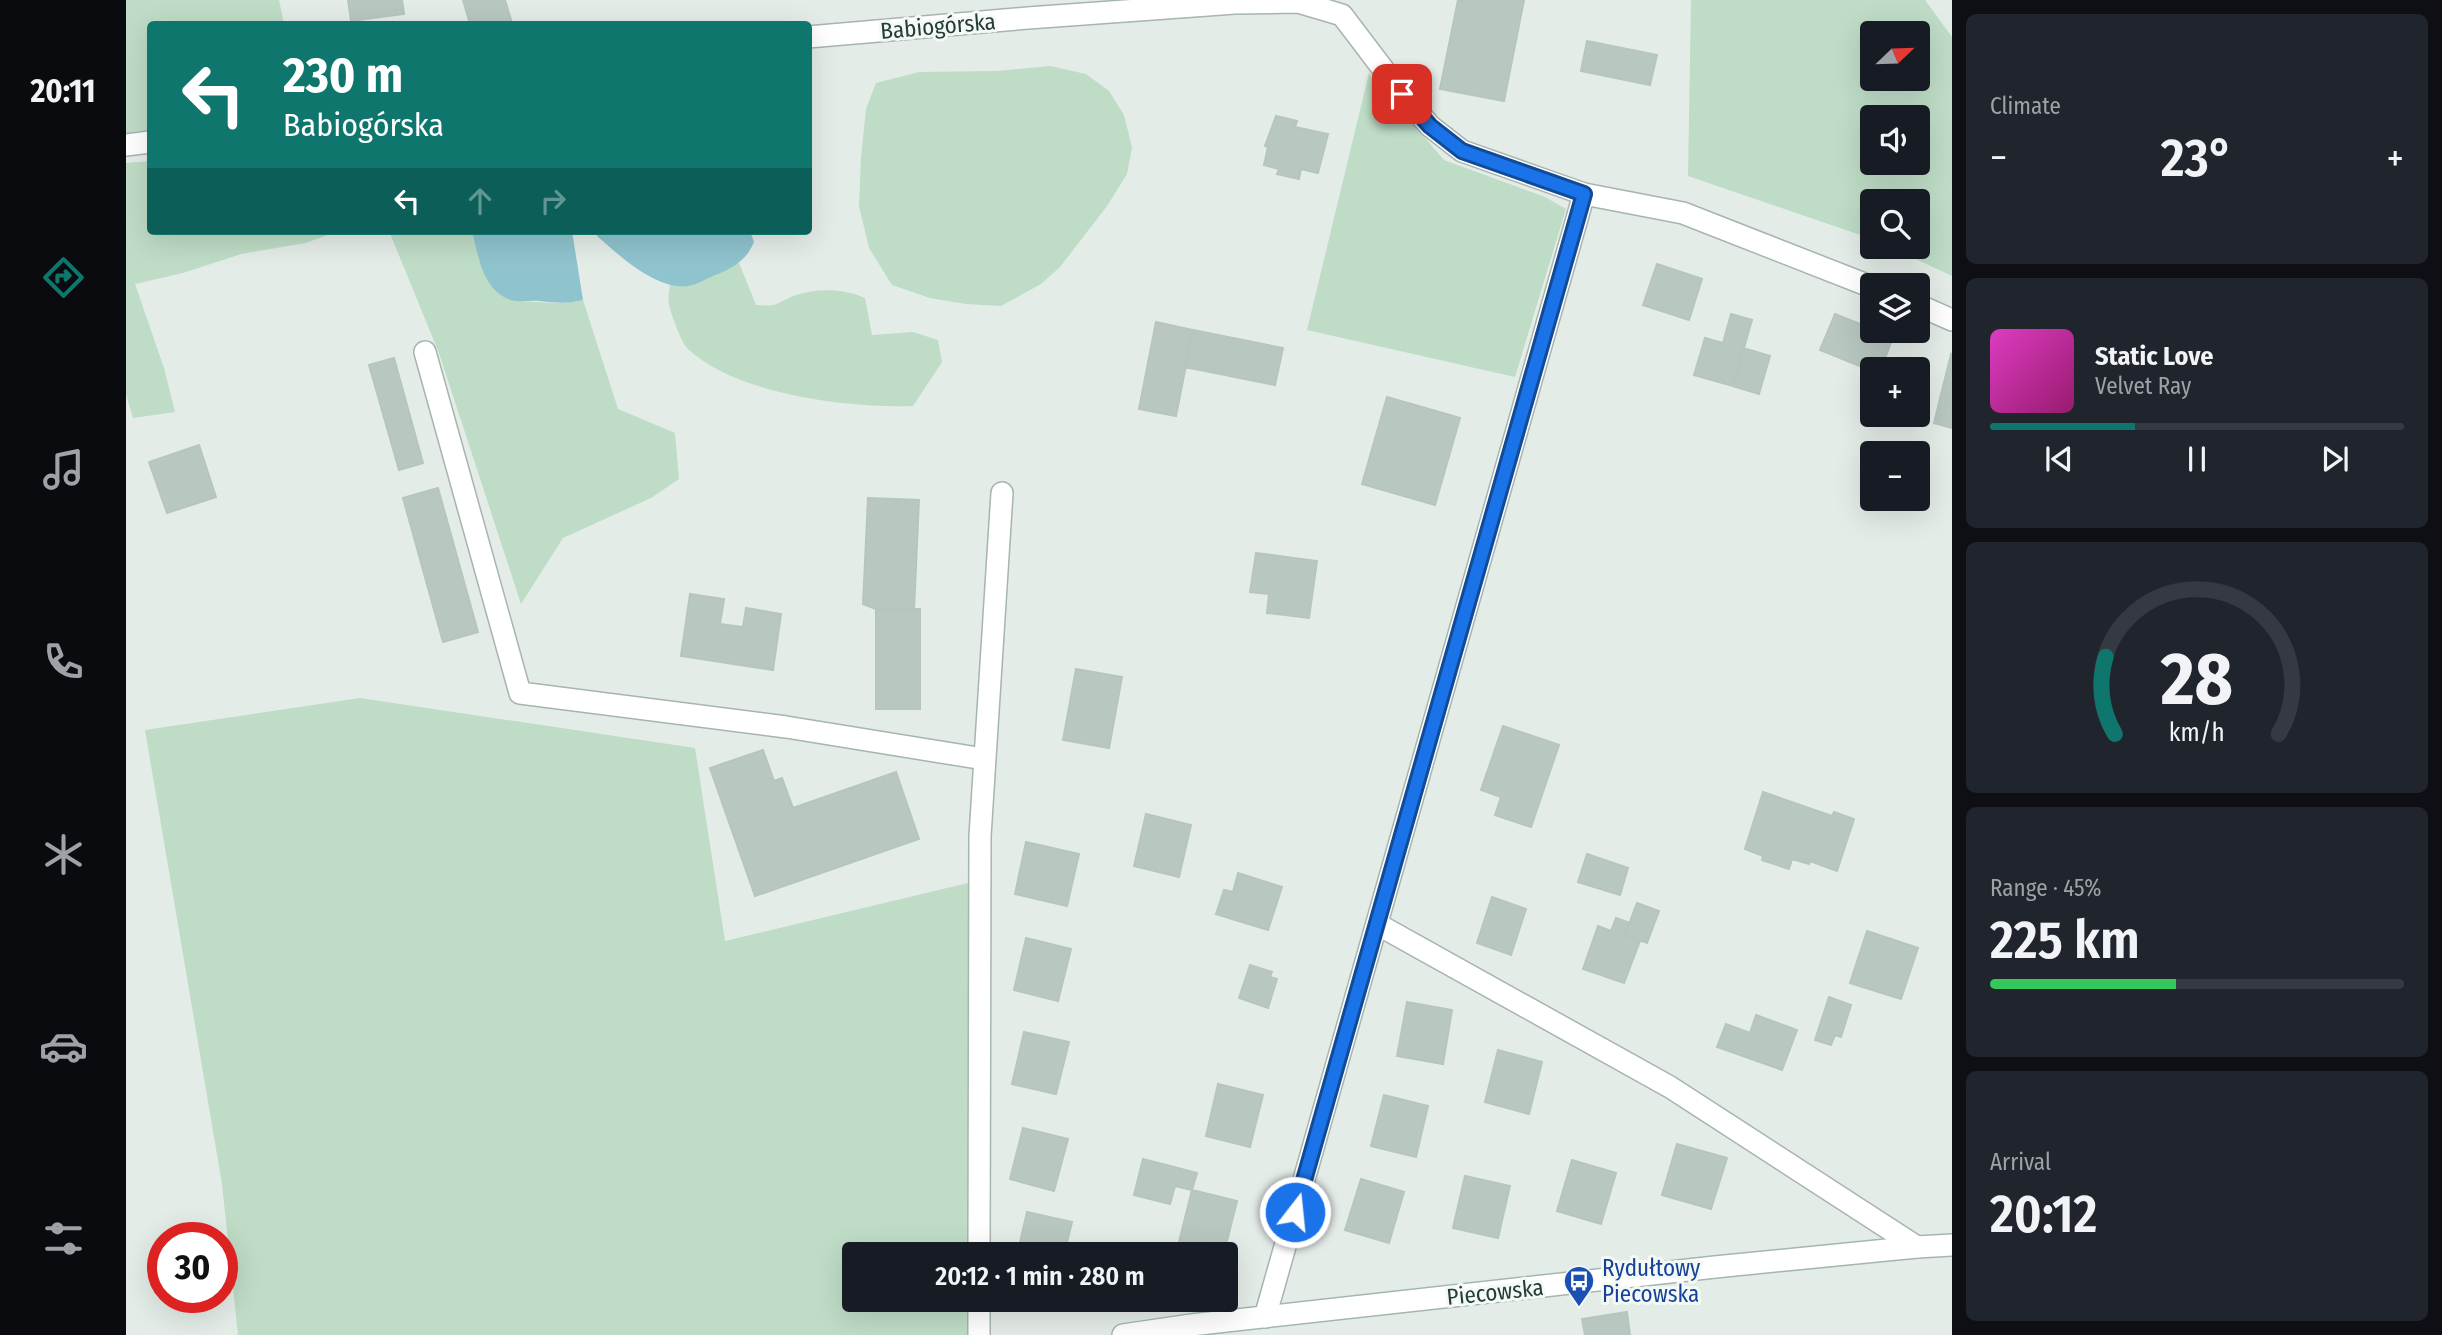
<!DOCTYPE html>
<meta charset="utf-8">
<style>
body{margin:0;font-family:"Fira Sans Condensed",sans-serif;background:#20242c;color:#f1f3f6;height:100vh;display:flex;flex-direction:column;font-size:26px;white-space:nowrap}
*{box-sizing:border-box;margin:0}
p{font-size:23px;color:#9ea1a6}
.icon{flex:none;width:38px;height:38px;fill:none;stroke:currentColor;stroke-width:2;stroke-linecap:round;stroke-linejoin:round}
.map{position:relative;flex:1;overflow:hidden}
.panel{display:flex;flex-direction:column;gap:14px;padding:14px;background:#0d0f14;width:490px}
.panel>*{flex:none}
.top-card{position:absolute;left:21px;top:21px;width:665px;height:214px;border-radius:7px;box-shadow:0 7px 28px #0002;background:#0f766e;color:#fff;overflow:hidden}
.needle{width:46px;rotate:67deg}
.fabs{position:absolute;left:1734px;top:21px;display:grid;gap:14px}
.fabs a{display:grid;place-items:center;width:70px;height:70px;border-radius:7px;background:#171b24;box-shadow:0 7px 28px #0002;font-size:35px}
.speed{position:absolute;left:21px;top:1222px;display:flex;gap:14px;font-size:35px;font-weight:700;text-align:center}
.speed>*{display:grid;place-content:center;width:91px;height:91px;border-radius:50%;background:#171b24;box-shadow:0 7px 28px #0002;line-height:1}
.speed .limit{border:10px solid #d22;background:#fff;color:#111}
.pin{position:absolute;display:grid;place-items:center;width:60px;height:60px;color:#fff;margin:-30px;border-radius:14px;box-shadow:0 4px 10px #0006}
.me{position:absolute;width:77px;margin:-38px;rotate:16deg;stroke-linejoin:round;filter:drop-shadow(0 0 5px #0008)}
.turn{display:flex;align-items:center;gap:24px;height:147px;padding:0 21px;font-size:32px}
.turn .icon{width:91px;height:91px;stroke-width:2.5}
.turn b{display:block;font-size:49px;line-height:60px}
.lanes{display:flex;align-items:center;height:66px;padding:0 21px;background:#0003;justify-content:center;gap:35px;direction:ltr}
.lanes .off{opacity:.35}
.big{font-size:52px;font-weight:600;line-height:1.1}
.panel .card{flex:1;display:flex;flex-direction:column;justify-content:center;gap:10px;min-width:0;padding:0 24px;border-radius:10px;background:#20242c}
.panel .dial{align-items:center;gap:0}
.dial svg{height:182px;overflow:visible;fill:none;stroke:#363941;stroke-width:7;stroke-linecap:round;text-anchor:middle}
.dial text{fill:#f1f3f6;stroke:none}
.song{display:flex;align-items:center;gap:21px}
.cover{width:84px;height:84px;border-radius:10px;background:linear-gradient(135deg,hsl(310 70% 55%),hsl(320 70% 35%))}
.played{height:7px;border-radius:4px;background:linear-gradient(90deg,#0f766e 35%,#363941 35%)}
.keys{display:flex;justify-content:space-around;direction:ltr}
.heat{display:flex;justify-content:space-between;align-items:center;font-size:38px;direction:ltr}
.charge{height:10px;border-radius:5px;background:linear-gradient(90deg,#34c759 45%,#363941 0)}
.trip{position:absolute;left:716px;top:1242px;width:396px;height:70px;border-radius:7px;background:#171b24;box-shadow:0 7px 28px #0002;font-weight:600;line-height:70px;text-align:center}
main{display:flex;flex:1;min-height:0}
.tab-bar{display:flex;flex-direction:column;width:126px;justify-content:space-around;align-items:center;background:#090b0e;color:#9ea1a6}
.tab-bar .icon{width:49px;height:49px}
.tab-bar .current{color:#0f766e}
.tab-bar b{font-size:32px;color:#f1f3f6}
.map>svg:first-child{display:block}
.green{fill:#bedcc6;fill-rule:evenodd}
.water{fill:#8fc3cd}
.building{fill:#b9c7c1;stroke:#b6c5bf;stroke-width:2}
.lines{fill:none;stroke-linecap:round;stroke-linejoin:round}
.street-casing{stroke:#a7b4af;stroke-width:24}
.secondary-casing{stroke:#a3b7b0;stroke-width:24}
.street{stroke:#fff;stroke-width:21}
.secondary{stroke:#fff;stroke-width:21}
.route-casing{stroke:#114b97;stroke-width:18}
.route{stroke:#1a73e8;stroke-width:12}
.labels{text-anchor:middle;dominant-baseline:central;stroke-width:6;stroke-linejoin:round;paint-order:stroke}
.street-label{font-size:23px;fill:#243d36;stroke:#f4f9f6}
.transit-label{font-size:23px;fill:#164399;stroke:#f4f9f6;text-anchor:start}
</style>
<main>
<nav class="tab-bar">
<b>20:11</b>
<svg class="icon current" aria-label="directions" viewBox="0 0 24 24"><path d="M12 3l9 9-9 9-9-9zM9 14v-3h6M13 9l2 2-2 2"/></svg>
<svg class="icon" aria-label="music" viewBox="0 0 24 24"><path d="M9 18V5l10-2v13"/><circle cx="6" cy="18" r="3"/><circle cx="16" cy="16" r="3"/></svg>
<svg class="icon" aria-label="phone" viewBox="0 0 24 24"><path d="M5 4h4l2 5-3 2q2 4 5 5l2-3 5 2v4C11 20 4 13 5 4z"/></svg>
<svg class="icon" aria-label="climate" viewBox="0 0 24 24"><path d="M12 3v18M4 7l16 10M4 17L20 7"/></svg>
<svg class="icon" aria-label="car" viewBox="0 0 24 24"><path d="M5 17H2v-5l4-1 3-4h7l3 4 3 1v5h-3M9 17h6M6 11h13"/><circle cx="7" cy="17" r="2"/><circle cx="17" cy="17" r="2"/></svg>
<svg class="icon" aria-label="filters" viewBox="0 0 24 24"><path d="M4 7h16M4 17h16"/><circle cx="9" cy="7" r="2"/><circle cx="15" cy="17" r="2"/></svg>
</nav>
<div class="map">
<svg width="1826" height="1335" viewBox="0 0 1826 1335">
<rect width="100%" height="100%" fill="#e4ece8"/>
<path class="green" d="M0,0H153L158,24H24V133L0,135Z
M1565,0H1799L1826,37V276L1764,247H1792V201H1746V239L1562,176ZM1746,33H1792V79H1746ZM1746,117H1792V163H1746Z
M924,66L960,74L983,91L998,115L1006,147L1001,174L981,206L934,267L915,284L875,306L840,304L804,298L766,285L743,248L733,206L735,158L740,109L750,83L793,72L871,71Z
M1243,73L1318,160L1419,197L1440,209L1389,377L1181,330Z
M24,161V231H212L180,243L115,254L57,273L9,284L38,368L49,412L7,418L0,394V163Z
M263,231H346L353,261L388,301C412,301 434,306 457,300L492,409L549,433L553,479L525,498L437,538L395,604L313,353Z
M613,263L630,305C652,307 649,304 667,296C690,288 717,288 739,298L746,335L787,332L812,340L816,362L787,406C723,408 611,395 562,349C556,344 545,314 543,305C542,299 543,291 544,284L562,286Z
M234,698L569,748L599,941L846,882L852,1255H728V1300H852L853,1335H112L96,1184L19,730Z"/>
<path class="water" d="M346,231H446L457,300C439,304 431,303 413,301C404,300 394,303 385,300C357,291 352,256 346,231Z
M468,231H624L628,242C621,259 609,267 592,274C583,277 571,285 562,286C530,290 494,256 472,237Z"/>
<path class="building" d="M222,0H276L278,14L225,21Z
M337,0H379L386,23L344,24Z
M1332,0H1398L1378,101L1314,89Z
M1461,41L1531,55L1524,85L1455,71Z
M1150,116L1171,121L1169,127L1202,134L1192,173L1175,169L1173,179L1151,174L1153,169L1138,165L1142,147L1139,146Z
M1531,264L1576,279L1563,320L1517,305Z
M1605,314L1626,320L1607,386L1568,375L1579,338L1597,343Z
M1709,314L1767,337L1755,369H1746V371L1694,350Z
M1030,322L1067,330L1050,416L1013,409Z
M1067,330L1157,348L1149,385L1059,367Z
M1617,348L1644,356L1633,394L1607,386Z
M1825,354L1826,355V428L1808,423Z
M268,358L297,463L273,470L243,365Z
M1261,397L1334,418L1309,505L1236,484Z
M73,445L90,497L41,513L23,462Z
M312,488L352,632L317,642L277,498Z
M742,498L793,500L788,610L750,609L737,604Z
M1130,553L1191,561L1183,618L1141,613L1143,594L1124,592Z
M564,594L598,599L594,624L617,627L620,608L655,614L647,670L555,656Z
M750,609H794V709H750Z
M950,669L996,677L983,748L937,740Z
M1377,726L1433,745L1405,827L1369,815L1375,797L1355,790Z
M637,750L648,781L656,778L667,808L770,772L793,839L629,896L584,768Z
M1637,792L1706,816L1708,812L1728,819L1711,871L1684,861L1683,864L1666,859L1663,869L1636,860L1637,856L1619,849Z
M1020,814L1065,825L1053,877L1008,866Z
M900,842L953,854L941,906L889,894Z
M1461,854L1502,868L1494,895L1452,882Z
M1112,873L1156,887L1142,930L1090,914L1098,890L1107,892Z
M1366,897L1400,909L1385,955L1351,943Z
M1511,903L1533,911L1521,943L1499,935Z
M1490,918L1504,923L1499,935L1514,941L1498,983L1457,969L1472,926L1485,931Z
M1741,931L1792,948L1775,999L1724,983Z
M900,938L945,949L932,1001L888,990Z
M1124,965L1146,972L1144,977L1151,979L1142,1008L1113,998Z
M1703,997L1725,1005L1715,1037L1709,1035L1705,1045L1689,1040Z
M1281,1002L1326,1010L1317,1064L1271,1056Z
M1630,1015L1671,1030L1656,1070L1591,1047L1600,1024L1624,1033Z
M898,1032L943,1042L930,1094L886,1084Z
M1372,1050L1416,1062L1403,1114L1359,1102Z
M1092,1084L1137,1095L1124,1147L1080,1136Z
M1258,1095L1302,1106L1290,1157L1245,1146Z
M897,1128L942,1139L928,1191L884,1179Z
M1551,1144L1601,1158L1585,1209L1536,1195Z
M1017,1159L1071,1173L1066,1190L1049,1186L1044,1204L1008,1195Z
M1446,1160L1490,1173L1475,1224L1431,1211Z
M1339,1176L1384,1186L1372,1238L1327,1228Z
M1235,1179L1278,1192L1263,1243L1219,1230Z
M1066,1190L1111,1201L1098,1253L1053,1242Z
M901,1212L946,1222L938,1255H891Z
M1501,1312L1504,1335H1459L1456,1319Z"/>
<g class="lines">
<g class="street-casing">
<path id="street" d="M682,37L902,18L1109,3L1172,2L1216,15L1276,94L1304,126L1336,151L1458,194L1557,213L1746,287
M0,145L24,142
M1792,305L1826,320
M299,352L394,693L660,727L858,759
M1251,924L1544,1087L1791,1247
M853,1255L854,836L876,493
M1139,1317L1458,194
M853,1335V1300"/>
</g>
<g class="secondary-casing">
<path id="secondary" d="M997,1335L1065,1325L1589,1267L1791,1247L1826,1245"/>
</g>
<use href="#street" class="street"/>
<use href="#secondary" class="secondary"/>
</g>
<g class="lines">
<g class="route-casing">
<path id="route" d="M1169,1212L1458,194L1336,151L1304,126L1276,94"/>
</g>
<use href="#route" class="route"/>
</g>
<defs>
<g id="bus-pin" transform="scale(1.575)"><path d="M0 17L-7.5 6A9.5 9.5 0 1 1 7.5 6Z" fill="#1a4fb4" stroke="#f4f9f6"/><path d="M-5-6H5V4H4V6H2V4H-2V6H-4V4H-5ZM-3.5-4V0h7V-4ZM-3.5 1.2v1.5H-2V1.2ZM2 1.2v1.5H3.5V1.2Z" fill="#fff"/></g>
</defs>
<g fill-rule="evenodd">
<use href="#bus-pin" x="1453" y="1281"/>
</g>
<g class="labels">
<g class="street-label">
<text transform="translate(812 26) rotate(-5)">Babiogórska</text>
<text transform="translate(1369 1292) rotate(-6)">Piecowska</text>
</g>
<g class="transit-label">
<text x="1476" y="1268">Rydułtowy<tspan x="1476" dy="26">Piecowska</tspan></text>
</g>
</g>
</svg>
<div class="fabs">
<a><svg class="needle" viewBox="-14 -14 28 28"><path d="M0-13l5 13h-10z" fill="#e53935"/><path d="M0 13l5-13h-10z" fill="#9ea1a6"/></svg></a>
<a><svg class="icon" aria-label="sound" viewBox="0 0 24 24"><path d="M4 9h4l5-4v14l-5-4H4zM17 9q2 3 0 6"/></svg></a>
<a><svg class="icon" aria-label="search" viewBox="0 0 24 24"><circle cx="10" cy="10" r="6"/><path d="M15 15l6 6"/></svg></a>
<a><svg class="icon" aria-label="layers" viewBox="0 0 24 24"><path d="M12 4l9 5-9 5-9-5zM3 14l9 5 9-5"/></svg></a>
<a>+</a>
<a>−</a>
</div>
<div class="speed"><div class="limit">30</div></div>
<div class="pin" style="left:1276px;top:94px;background:#d93025"><svg class="icon" aria-label="arrive" viewBox="0 0 24 24"><path d="M6 21V4h12l-3 4 3 4H6"/></svg></div>
<svg class="me" style="left:1169px;top:1212px" viewBox="-20 -20 40 40"><circle r="17" fill="#1a73e8" stroke="#fff" stroke-width="3"/><path d="M0-11L8 9 0 5-8 9z" fill="#fff"/></svg>
<div class="trip">20:12 · 1 min · 280 m</div>
<div class="top-card">
<div class="turn"><svg class="icon" aria-label="left" viewBox="0 0 24 24"><path d="M17 20v-9H6M10 6l-5 5 5 5"/></svg><div><b>230 m</b>Babiogórska</div></div>
<div class="lanes"><svg class="icon" aria-label="left" viewBox="0 0 24 24"><path d="M17 20v-9H6M10 6l-5 5 5 5"/></svg><svg class="icon off" aria-label="ahead" viewBox="0 0 24 24"><path d="M12 20V5M6 11l6-6 6 6"/></svg><svg class="icon off" aria-label="right" viewBox="0 0 24 24"><path d="M7 20v-9h11M14 6l5 5-5 5"/></svg></div>
</div>
</div>
<section class="panel">
<div class="card"><p>Climate</p>
<div class="heat"><a>−</a><b class="big">23°</b><a>+</a></div>
</div>
<div class="card">
<div class="song"><i class="cover"></i><div><b>Static Love</b><p>Velvet Ray</p></div></div>
<div class="played"></div>
<div class="keys"><svg class="icon" aria-label="previous" viewBox="0 0 24 24"><path d="M18 5L8 12l10 7zM5 5v14"/></svg><svg class="icon" aria-label="pause" viewBox="0 0 24 24"><path d="M8 5v14M16 5v14"/></svg><svg class="icon" aria-label="next" viewBox="0 0 24 24"><path d="M6 5l10 7-10 7zM19 5v14"/></svg></div>
</div>
<div class="card dial"><svg viewBox="0 0 100 80">
<path d="M14 69A42 42 0 1 1 86 69"/>
<path d="M14 69A42 42 0 0 1 10 35" stroke="#0f766e"/>
<text x="50" y="56" font-size="32" font-weight="700">28</text>
<text x="50" y="72" font-size="11">km/h</text>
</svg></div>
<div class="card"><p>Range · 45%</p><b class="big">225 km</b><div class="charge"></div></div>
<div class="card"><p>Arrival</p><b class="big">20:12</b></div>
</section>
</main>
